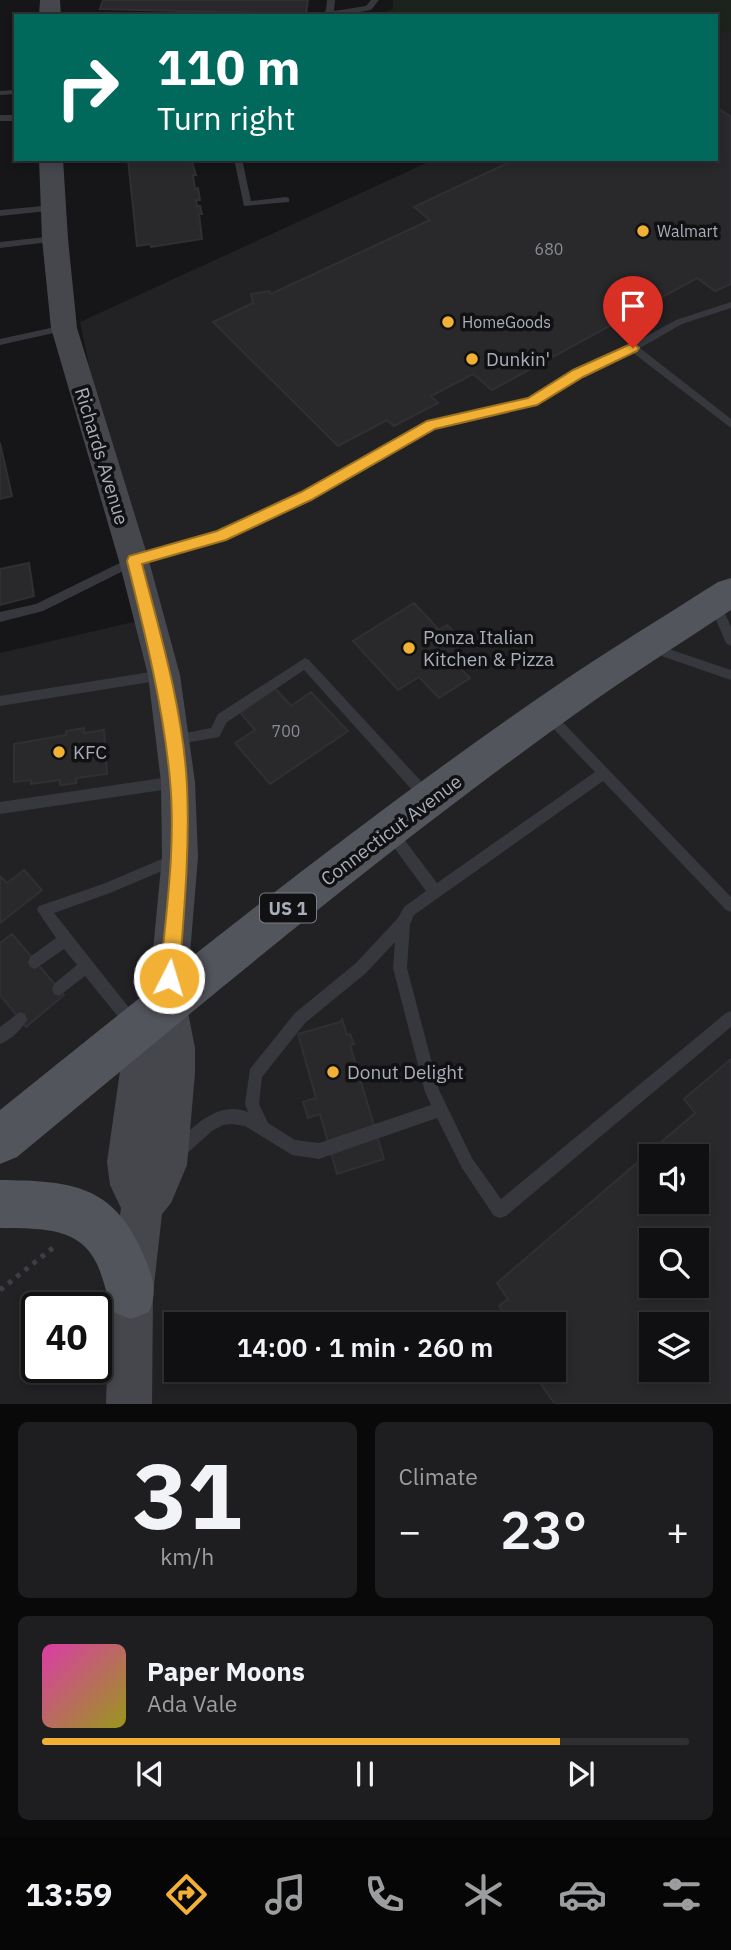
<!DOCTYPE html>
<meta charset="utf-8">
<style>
body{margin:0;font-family:"IBM Plex Sans",sans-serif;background:#1e1e20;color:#f1f3f6;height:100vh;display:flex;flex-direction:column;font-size:26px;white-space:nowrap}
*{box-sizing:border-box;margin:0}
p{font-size:23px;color:#9c9d9f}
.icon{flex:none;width:38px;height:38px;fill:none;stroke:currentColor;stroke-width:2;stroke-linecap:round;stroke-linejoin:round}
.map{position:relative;height:1404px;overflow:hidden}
.sheet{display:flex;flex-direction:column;gap:18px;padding:18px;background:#09090a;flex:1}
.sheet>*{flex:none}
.banner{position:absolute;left:14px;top:14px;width:704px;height:147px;border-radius:0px;box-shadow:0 4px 10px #0003,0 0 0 2px #303032;background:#00695c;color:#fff;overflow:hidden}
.buttons{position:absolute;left:639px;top:1144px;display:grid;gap:14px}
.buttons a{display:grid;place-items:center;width:70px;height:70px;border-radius:0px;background:#101012;box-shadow:0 4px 10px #0003,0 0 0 2px #303032;font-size:35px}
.speed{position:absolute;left:21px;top:1292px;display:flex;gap:14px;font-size:35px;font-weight:700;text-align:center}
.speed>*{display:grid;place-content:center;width:91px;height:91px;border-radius:50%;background:#101012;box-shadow:0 4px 10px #0003,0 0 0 2px #303032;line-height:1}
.speed .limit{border:4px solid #111;border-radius:10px;background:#fff;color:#111}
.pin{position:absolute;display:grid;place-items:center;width:60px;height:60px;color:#fff;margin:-72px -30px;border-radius:50% 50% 50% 0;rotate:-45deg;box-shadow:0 0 7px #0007}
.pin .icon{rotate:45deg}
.me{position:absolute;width:77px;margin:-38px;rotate:5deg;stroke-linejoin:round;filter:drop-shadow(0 0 5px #0008)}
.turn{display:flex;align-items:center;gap:24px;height:147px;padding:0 28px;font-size:32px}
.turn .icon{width:91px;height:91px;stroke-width:2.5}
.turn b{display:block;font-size:49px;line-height:60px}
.big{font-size:52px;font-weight:600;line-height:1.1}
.sheet .card{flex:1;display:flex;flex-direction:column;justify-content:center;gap:10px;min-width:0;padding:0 24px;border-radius:10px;background:#1e1e20}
.sheet .dial{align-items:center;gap:0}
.dial b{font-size:91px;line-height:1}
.song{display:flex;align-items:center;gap:21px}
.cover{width:84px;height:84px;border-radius:10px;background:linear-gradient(135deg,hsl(320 70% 55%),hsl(60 70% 35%))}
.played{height:7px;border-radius:4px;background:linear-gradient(90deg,#f2b134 80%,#303032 80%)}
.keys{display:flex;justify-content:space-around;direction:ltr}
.heat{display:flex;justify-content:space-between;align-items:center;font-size:38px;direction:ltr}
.sheet .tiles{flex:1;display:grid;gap:18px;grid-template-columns:1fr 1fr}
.card:last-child{grid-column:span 2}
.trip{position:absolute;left:164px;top:1312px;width:402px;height:70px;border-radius:0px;background:#101012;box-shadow:0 4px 10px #0003,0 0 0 2px #303032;font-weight:600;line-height:70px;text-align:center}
.dock{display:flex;height:112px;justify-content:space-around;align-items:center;background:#060607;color:#9c9d9f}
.dock .icon{width:49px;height:49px}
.dock .active{color:#f2b134}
.dock b{font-size:32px;color:#f1f3f6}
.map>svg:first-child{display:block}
.built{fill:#222225;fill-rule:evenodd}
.green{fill:#1c231d}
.building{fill:#29292c;stroke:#303034;stroke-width:2;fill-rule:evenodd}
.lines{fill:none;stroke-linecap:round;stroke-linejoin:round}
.path{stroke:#3d3f44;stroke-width:5;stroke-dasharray:4.5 6;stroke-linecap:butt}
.lane{fill:#37383d;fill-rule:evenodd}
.secondary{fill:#45474d;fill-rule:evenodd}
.primary{fill:#53555c;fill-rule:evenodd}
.route{fill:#f2b134;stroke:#9d7322;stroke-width:2}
.poi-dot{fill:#f2b134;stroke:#111113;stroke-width:2.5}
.labels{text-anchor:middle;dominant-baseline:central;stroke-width:7;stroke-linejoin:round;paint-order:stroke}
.far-poi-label{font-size:16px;fill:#a8adb8;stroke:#111113;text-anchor:start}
.number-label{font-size:16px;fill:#888b94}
.shield{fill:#111113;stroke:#7b7e86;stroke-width:2}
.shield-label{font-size:18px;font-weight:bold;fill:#a8adb8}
.poi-label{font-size:19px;fill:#a8adb8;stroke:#111113;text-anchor:start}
.street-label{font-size:19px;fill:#a8adb8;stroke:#111113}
</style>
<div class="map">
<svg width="731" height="1404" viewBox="0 0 731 1404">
<rect width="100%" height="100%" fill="#161618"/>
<path class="built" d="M731,24V1404H0V653L142,620L80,322L435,159H716V31ZM651,1157H696V1202H651ZM651,1241H696V1286H651ZM37,1307H96V1367H37ZM177,1325H555V1370H177ZM651,1325H696V1370H651Z"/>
<path class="green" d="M393,0H731V32L716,33V16H374L393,9Z"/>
<path class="building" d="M103,0H308L306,14L100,9Z
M716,107L731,117V284L715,291L697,278L651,303L656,307L629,322L624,318L492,390L473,374L431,396L438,403L394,426L387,420L338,446L213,322L253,303L251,294L269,291L271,294L430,220L414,207L516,159H549L553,162L559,159H716Z
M128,159H191L196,175H193L195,189L198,188L200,200H196L197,206H200L202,214H199L202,239L151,247L150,244L137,246Z
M0,443L12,496L0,499Z
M29,563L34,596L0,605V569Z
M414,603L439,630L447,625L459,637L451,642L464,655L453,661L470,678L439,698L419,677L398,690L353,641Z
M273,686L291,706L311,692L348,731L270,784L235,743L255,730L238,710Z
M84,728V733L104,730L107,774L76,778V783L60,785V780L31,784V780L14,782V744L66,735V731Z
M24,870L42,890L0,923V876L7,883Z
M12,934L64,995L26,1027L0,995V943Z
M342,1019L347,1035L350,1034L354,1044L350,1045L384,1159L337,1174L320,1114L308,1118L303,1102L316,1098L298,1034L340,1022Z
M731,1059V1404H555L531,1370H555V1325H508L510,1323L499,1306L508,1299L497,1283L695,1113L684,1099ZM651,1157H696V1202H651ZM651,1241H696V1286H651ZM651,1325H696V1370H651Z"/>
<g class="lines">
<path class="path" d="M0,1290L54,1247"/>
<path class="lane" d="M327,0H335L334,11L366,6L371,0H379L371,10L335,16H321L326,10Z
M16,90V94L0,95V91Z
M0,115H16V121H0Z
M234,159H242L251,201L286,197L289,198V202L244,206Z
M54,205L59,208L57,210L0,216V210Z
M55,236L60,239L58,241L0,248V242Z
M731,302V308L682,324L640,348L731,419V428L632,352L582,376L536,405L434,428L350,478L291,509L225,539L137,564L43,611L0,622V612L36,604L130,558L218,533L283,503L342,472L427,422L529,399L574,372L629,346L676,320Z
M64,325L67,326V330L0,345V339Z
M715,598L719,600L731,627V646L727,644L725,641L709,603Z
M651,643L731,670V680L647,651L645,648L647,645Z
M305,658L309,660L432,793L433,797L432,801L427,803L422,801L304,670L227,722L219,737L174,745L170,744L168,740L170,736L211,728L218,714Z
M163,670L167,671L169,675L167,679L163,680L0,706V696Z
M547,709L551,710L731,897V912L726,910L603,781L414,915L410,924L407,968L439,1090L472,1158L501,1199L726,1013L731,1011V1027L506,1216L500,1218L494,1216L462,1168L437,1118L319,1159L292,1155L245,1126L232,1124L223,1125L212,1131L183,1157L178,1160L173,1157L170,1152L173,1147C192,1127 218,1100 248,1112L245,1104L250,1069L295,1013L356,963L398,918L404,907L426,891L387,838L385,834L387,830L392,828L397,830L437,883L595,772L543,718L541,714L543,710ZM395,942L393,968L425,1092L431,1105L319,1143L295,1140L268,1123L259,1104L262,1077L305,1023L366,973Z
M176,776L181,778L182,782L181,786L176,788L0,814V802Z
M176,853L181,855L183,859L181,863L110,893L54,913L138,1019L140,1024L138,1029L133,1031L128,1029L85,976L59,996L54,994L52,989L54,984L77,965L64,949L35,969L30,967L28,962L30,957L56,938L37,910L39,906L103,884Z
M20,1012L25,1014L27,1019C23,1029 10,1040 0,1044V1027Z"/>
<path class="secondary" d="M40,0H60L61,16H39Z
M39,159H63L68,239L77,328L149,561L180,675L195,782L198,857L186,1002L195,1048V1073L187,1165L171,1203L162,1214L153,1294L152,1404H106L109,1294L121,1208L110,1185L107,1162L120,1071L148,1002L162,857L161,782L148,675L119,561L51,328L42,239Z"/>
<path class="primary" d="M731,578V610C681,643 630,675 581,710C385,849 202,1004 17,1157L0,1164V1110C180,965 362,819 553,688C607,651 663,617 718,582Z
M0,1180C71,1181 114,1184 144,1256C153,1278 158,1290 149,1312L131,1319L113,1312C107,1297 104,1279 97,1264C79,1225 37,1229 0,1228Z"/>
</g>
<path class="route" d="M633,343L639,348L637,351L583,377L537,405L435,429L311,500L226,540L142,564C161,636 183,710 187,785C190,849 184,913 179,978L176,984L169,987L163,984L160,978C166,913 176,846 170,780C163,705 145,633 127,561L129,556L217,531L301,492L427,421L528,398L573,370Z"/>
<g class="poi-dot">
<circle cx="643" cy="231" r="7"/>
<circle cx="448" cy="322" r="7"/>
<circle cx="472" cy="359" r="7"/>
<circle cx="409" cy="648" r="7"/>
<circle cx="59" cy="752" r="7"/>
<circle cx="333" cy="1072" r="7"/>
</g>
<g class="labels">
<g class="far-poi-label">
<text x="657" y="231">Walmart</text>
<text x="462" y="322">HomeGoods</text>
</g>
<g class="number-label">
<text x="549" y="249">680</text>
<text x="286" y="731">700</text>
</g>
<rect class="shield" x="260" y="893.5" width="56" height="29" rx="5"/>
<g class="shield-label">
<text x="288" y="908">US 1</text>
</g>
<g class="poi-label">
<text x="486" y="359">Dunkin'</text>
<text x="423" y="637">Ponza Italian<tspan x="423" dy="22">Kitchen &amp; Pizza</tspan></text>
<text x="73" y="752">KFC</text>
<text x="347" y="1072">Donut Delight</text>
</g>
<g class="street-label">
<text transform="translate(102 456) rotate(73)">Richards Avenue</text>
<text transform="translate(391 830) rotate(-37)">Connecticut Avenue</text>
</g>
</g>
</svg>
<div class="buttons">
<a><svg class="icon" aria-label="sound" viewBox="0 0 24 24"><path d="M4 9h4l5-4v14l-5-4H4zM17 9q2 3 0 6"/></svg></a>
<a><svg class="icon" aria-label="search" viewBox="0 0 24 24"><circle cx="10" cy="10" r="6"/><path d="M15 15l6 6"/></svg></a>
<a><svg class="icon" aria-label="layers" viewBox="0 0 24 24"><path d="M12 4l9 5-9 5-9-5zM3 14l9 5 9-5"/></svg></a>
</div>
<div class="speed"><div class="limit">40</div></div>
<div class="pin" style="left:633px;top:348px;background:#d93025"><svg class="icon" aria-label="arrive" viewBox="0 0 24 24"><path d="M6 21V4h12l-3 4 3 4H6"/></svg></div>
<svg class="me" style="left:169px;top:978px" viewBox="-20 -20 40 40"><circle r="17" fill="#f2b134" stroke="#fff" stroke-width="3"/><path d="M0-11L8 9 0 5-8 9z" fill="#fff"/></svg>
<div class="trip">14:00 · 1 min · 260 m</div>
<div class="banner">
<div class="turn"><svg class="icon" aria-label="right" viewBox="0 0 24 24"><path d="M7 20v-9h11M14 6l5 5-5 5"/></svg><div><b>110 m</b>Turn right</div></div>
</div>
</div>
<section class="sheet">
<div class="tiles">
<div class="card dial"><b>31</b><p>km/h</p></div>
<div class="card"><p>Climate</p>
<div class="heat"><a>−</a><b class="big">23°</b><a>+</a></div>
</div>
<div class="card">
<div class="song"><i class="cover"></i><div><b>Paper Moons</b><p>Ada Vale</p></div></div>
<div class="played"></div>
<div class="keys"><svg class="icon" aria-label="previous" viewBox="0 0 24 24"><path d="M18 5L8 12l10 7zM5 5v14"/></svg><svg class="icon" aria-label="pause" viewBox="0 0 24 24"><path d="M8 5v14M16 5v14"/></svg><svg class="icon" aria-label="next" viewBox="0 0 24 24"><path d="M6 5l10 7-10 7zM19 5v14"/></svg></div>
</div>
</div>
</section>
<nav class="dock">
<b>13:59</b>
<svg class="icon active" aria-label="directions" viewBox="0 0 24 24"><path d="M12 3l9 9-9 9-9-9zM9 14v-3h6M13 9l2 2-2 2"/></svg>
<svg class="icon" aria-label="music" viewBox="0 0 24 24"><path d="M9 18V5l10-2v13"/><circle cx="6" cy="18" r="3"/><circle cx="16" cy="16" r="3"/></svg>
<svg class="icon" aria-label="phone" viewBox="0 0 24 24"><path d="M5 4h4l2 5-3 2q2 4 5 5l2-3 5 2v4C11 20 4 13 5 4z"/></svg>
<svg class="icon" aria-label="climate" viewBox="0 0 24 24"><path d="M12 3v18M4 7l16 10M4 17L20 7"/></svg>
<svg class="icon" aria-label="car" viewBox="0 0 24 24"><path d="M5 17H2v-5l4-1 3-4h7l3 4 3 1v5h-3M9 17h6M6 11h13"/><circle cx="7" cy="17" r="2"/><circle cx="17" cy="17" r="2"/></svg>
<svg class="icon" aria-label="filters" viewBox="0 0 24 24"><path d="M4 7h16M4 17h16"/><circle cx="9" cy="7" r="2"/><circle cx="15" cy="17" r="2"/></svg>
</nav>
